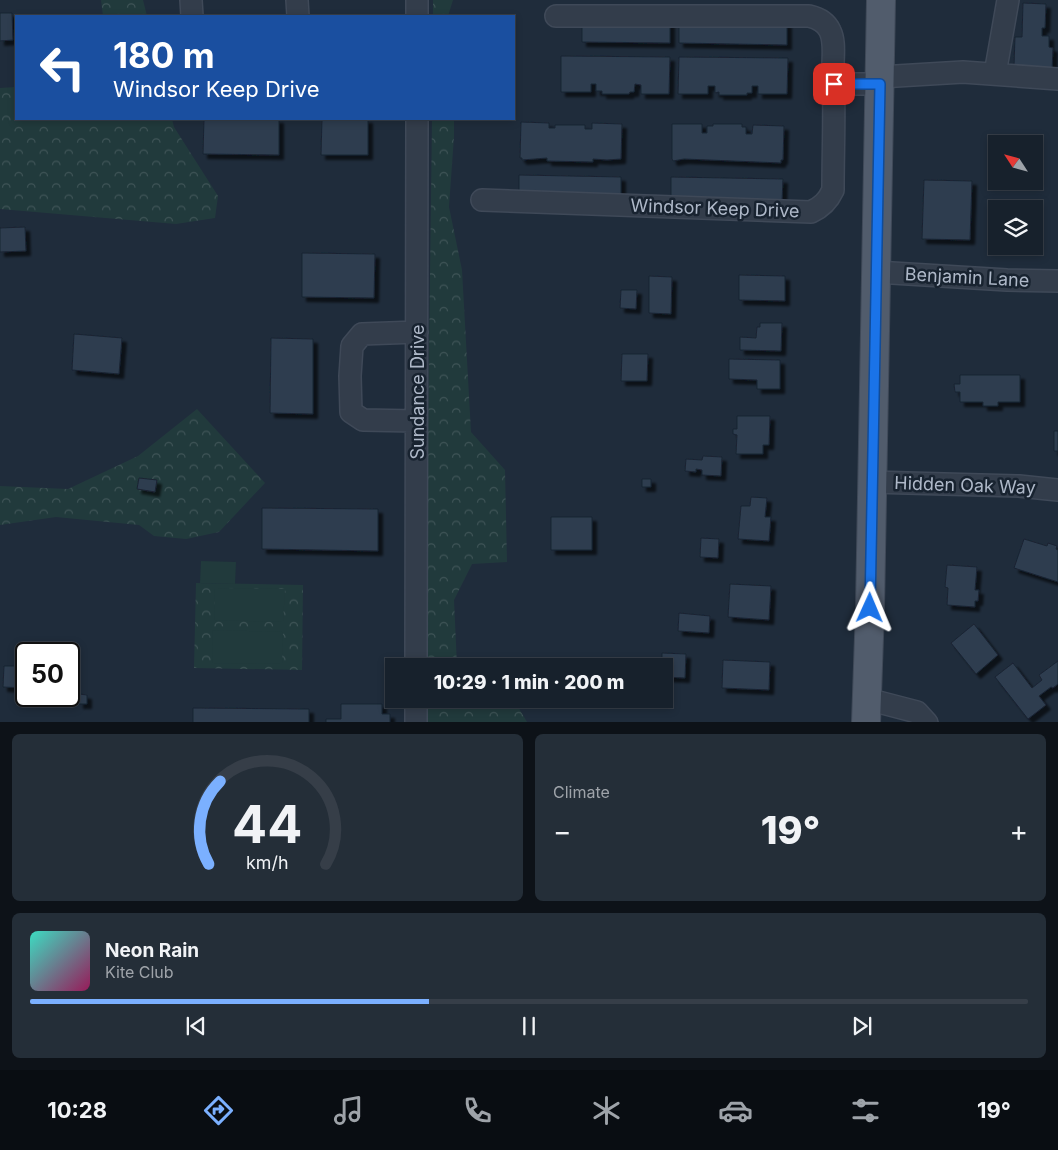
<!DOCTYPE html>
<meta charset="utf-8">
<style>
body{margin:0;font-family:Inter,sans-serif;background:#242e38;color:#f1f3f6;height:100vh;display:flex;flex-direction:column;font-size:19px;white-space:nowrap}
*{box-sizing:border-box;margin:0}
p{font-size:16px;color:#9ea3a9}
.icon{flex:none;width:28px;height:28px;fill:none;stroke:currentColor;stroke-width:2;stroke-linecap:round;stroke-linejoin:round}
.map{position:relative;height:722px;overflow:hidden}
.side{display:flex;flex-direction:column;gap:12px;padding:12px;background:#0d1218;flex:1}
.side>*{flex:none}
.guide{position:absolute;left:15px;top:15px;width:500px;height:105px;border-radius:0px;box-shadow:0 2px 8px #0003,0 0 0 1px #363e48;background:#1a4fa0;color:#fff;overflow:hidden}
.needle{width:32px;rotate:306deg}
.buttons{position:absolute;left:988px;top:135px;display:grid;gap:10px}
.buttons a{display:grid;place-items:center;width:55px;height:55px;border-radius:0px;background:#17212c;box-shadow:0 2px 8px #0003,0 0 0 1px #363e48;font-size:25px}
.speed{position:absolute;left:15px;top:642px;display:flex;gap:10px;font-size:25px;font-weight:700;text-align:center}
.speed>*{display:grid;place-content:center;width:65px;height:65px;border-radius:50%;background:#17212c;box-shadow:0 2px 8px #0003,0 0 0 1px #363e48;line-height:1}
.speed .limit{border:2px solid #111;border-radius:8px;background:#fff;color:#111}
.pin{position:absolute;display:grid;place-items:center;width:42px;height:42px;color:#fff;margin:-21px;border-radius:10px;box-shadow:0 2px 8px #0006}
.me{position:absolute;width:55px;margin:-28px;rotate:1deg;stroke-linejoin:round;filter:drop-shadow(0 0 4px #0008)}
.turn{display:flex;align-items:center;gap:18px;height:105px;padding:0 15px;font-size:22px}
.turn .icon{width:65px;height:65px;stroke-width:2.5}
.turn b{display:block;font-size:35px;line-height:42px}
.big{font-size:38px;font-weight:800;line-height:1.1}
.side .widget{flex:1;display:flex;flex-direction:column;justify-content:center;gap:8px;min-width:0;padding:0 18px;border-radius:8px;background:#242e38}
.side .dial{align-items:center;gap:0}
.dial svg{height:130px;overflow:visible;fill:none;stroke:#363e48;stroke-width:7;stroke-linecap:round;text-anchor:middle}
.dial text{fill:#f1f3f6;stroke:none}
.song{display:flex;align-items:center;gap:15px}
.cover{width:60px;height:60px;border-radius:8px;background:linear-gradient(135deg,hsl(170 70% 55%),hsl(330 70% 35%))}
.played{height:5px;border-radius:2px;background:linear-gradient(90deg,#7bb0ff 40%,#363e48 40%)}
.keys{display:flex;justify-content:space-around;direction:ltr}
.heat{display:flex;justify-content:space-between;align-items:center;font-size:28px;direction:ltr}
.side .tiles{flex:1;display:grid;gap:12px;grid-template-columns:1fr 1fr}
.widget:last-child{grid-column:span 2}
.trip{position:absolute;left:385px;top:658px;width:288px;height:50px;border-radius:0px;background:#17212c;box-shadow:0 2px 8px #0003,0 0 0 1px #363e48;font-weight:800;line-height:50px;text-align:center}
.dock{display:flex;height:80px;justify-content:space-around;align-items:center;background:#090d12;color:#9ea3a9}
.dock .icon{width:35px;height:35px}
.dock .selected{color:#7bb0ff}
.dock b{font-size:22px;color:#f1f3f6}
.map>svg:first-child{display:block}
.forest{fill:url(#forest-crowns)}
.pitch{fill:#213a3c}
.building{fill:#2d3d50;stroke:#1a2432;filter:url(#shadow)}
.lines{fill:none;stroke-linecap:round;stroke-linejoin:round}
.minor-casing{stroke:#3f4958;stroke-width:24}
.major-casing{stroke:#3f4958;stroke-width:30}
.minor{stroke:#333d4b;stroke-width:21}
.major{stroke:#515c6c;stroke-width:28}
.route-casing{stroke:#114b97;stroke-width:12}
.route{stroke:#1a73e8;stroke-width:9}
.labels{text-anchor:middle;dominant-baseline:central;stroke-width:5;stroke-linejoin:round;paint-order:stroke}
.street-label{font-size:18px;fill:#aeb8c8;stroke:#182330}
</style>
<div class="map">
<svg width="1058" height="723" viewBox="0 0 1058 723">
<defs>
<pattern id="forest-crowns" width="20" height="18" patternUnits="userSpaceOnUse" patternTransform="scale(1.25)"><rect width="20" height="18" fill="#213a3c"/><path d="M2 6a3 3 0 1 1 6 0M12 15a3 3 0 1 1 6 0" fill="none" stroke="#3f5457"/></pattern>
<filter id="shadow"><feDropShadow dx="4.5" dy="4.5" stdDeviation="1" flood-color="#0009"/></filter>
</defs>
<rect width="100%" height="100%" fill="#1f2c3b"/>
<path class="forest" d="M101,0H143L147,16H103Z
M433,0H453L448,16H433Z
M16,87V119H172L174,127L218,196L215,218L176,224L0,209V88Z
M432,119H454V136L449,207L462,270L471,432L505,470L507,562L472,564L454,600L457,666H425Z
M197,409L265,483L219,532L186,539L154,536L139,525L56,517L0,525V486L68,489L138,456Z
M196,583L303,585L302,670L194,668Z
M425,699L514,700L527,722L424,723Z"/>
<path class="pitch" d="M201,561L236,562L235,584L200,583Z
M215,588L285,589L283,622L214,620Z
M213,630L283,632L282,664L212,663Z"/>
<path class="building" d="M1023,3L1046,4L1045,28H1042V36H1049V47L1053,48L1052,70L1020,68V65H1014L1015,37H1022Z
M0,13H12L13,40L0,41Z
M582,20L670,22V43L582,42Z
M679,21L787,23V45L679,43Z
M561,56L670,57L669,94H641V85L635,84L634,92H630L629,94H602V91H596V84H591V92H561Z
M679,57L788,58L787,94H758V86H752V93H747V95H719V92L715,93V86H708V94H678Z
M204,119H279V155L203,154Z
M322,119H368V155H321Z
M521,122L549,123V128H555V125H585V129H592V123L622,124L621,159L607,160L593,159V162L547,161V158L522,160V158H520Z
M672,124H702V133H707V126H713V124H742V127H746V134H752L753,125L784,126L783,160H781V163L684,159L673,161L672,159Z
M519,175L621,177V199L519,197Z
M671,177L783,179L782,201L671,199Z
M924,180L972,181L970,240L922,239Z
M25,227L26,251L0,252V228Z
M302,253L375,254L374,298L302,297Z
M739,275L785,276V301L739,300Z
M649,276L672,277L671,314L649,313Z
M621,290H637L636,309L620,308Z
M760,323H782L781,351L740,350V337L756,338L757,327H760Z
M74,334L122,338L119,374L72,370Z
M271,338L313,339V414L270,413Z
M622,354H648L647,381H621Z
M729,359L780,360V389H757V380L729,379Z
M960,375H1020V402H998V406H983V402H960V392H955L954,384H960Z
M737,416H770L769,445H763V454H736L737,435L733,434V429H737Z
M1054,431H1058V451H1054Z
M703,456L722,457L721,476L702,475V470L696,469V472L685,471L686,459L702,460Z
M139,478L157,480L155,492L137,489Z
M642,479H651V487H642Z
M751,497L767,498L765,517H771L769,541L738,539L741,506H750Z
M262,508L378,509V551L262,549Z
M551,517H592V550H551Z
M701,538L719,539L718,558L700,557Z
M1024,539L1047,546L1048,543L1057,546L1056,549L1058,550V582L1014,568Z
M947,565L977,567L975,590H979L978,601H975V607L947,605L948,588L945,587Z
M730,584L771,586L769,620L728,617Z
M679,613L710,616L709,633L678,631Z
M974,624L998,655L976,674L951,643Z
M662,653L686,654L685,678L664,677V666H662Z
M723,660L770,662L769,690L722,688Z
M1058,661V684L1053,688L1051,687L1039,696L1046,705L1028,719L995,677L1013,663L1032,688L1042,680L1039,675Z
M4,666H26V688L3,687Z
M79,694L87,695V704H79Z
M341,704H382V714H390V723H326V719H341Z
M193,708L309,709V723H193Z"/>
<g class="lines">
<g class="minor-casing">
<path id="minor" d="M191,0L192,16
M297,0L298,16
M417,16V0
M995,74L1008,0
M880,77L963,72L1058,79
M834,84H879
M482,200L811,212C822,207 828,201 833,190C833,149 835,107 833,66C833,55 835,41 830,31C826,22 818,18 809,16H556
M876,272L1007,280L1058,281
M416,421L363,420L351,412L350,376L352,346L362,334L417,332
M871,482L1019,486L1058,490
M416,666L417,119
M867,699L917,712L927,723
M416,723V699"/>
</g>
<g class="major-casing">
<path id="major" d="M866,723L870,608L881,0"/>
</g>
<use href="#minor" class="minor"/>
<use href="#major" class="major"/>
</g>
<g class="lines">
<g class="route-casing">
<path id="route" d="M834,84H880L870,608"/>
</g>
<use href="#route" class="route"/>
</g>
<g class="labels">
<g class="street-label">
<text transform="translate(715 208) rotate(2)">Windsor Keep Drive</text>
<text transform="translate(967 277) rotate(3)">Benjamin Lane</text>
<text transform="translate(417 392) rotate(-90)">Sundance Drive</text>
<text transform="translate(965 485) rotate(2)">Hidden Oak Way</text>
</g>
</g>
</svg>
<div class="buttons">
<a><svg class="needle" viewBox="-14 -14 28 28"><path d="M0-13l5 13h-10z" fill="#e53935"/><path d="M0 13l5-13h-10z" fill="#9ea3a9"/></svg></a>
<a><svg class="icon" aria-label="layers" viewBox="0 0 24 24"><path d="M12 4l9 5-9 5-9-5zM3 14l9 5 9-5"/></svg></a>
</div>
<div class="speed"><div class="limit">50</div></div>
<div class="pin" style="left:834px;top:84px;background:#d93025"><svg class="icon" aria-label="arrive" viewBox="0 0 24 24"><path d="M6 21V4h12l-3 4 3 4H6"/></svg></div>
<svg class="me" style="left:870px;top:608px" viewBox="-20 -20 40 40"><path d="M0-17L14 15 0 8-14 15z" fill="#1a73e8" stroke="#fff" stroke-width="4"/></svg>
<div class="trip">10:29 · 1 min · 200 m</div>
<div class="guide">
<div class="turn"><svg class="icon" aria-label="left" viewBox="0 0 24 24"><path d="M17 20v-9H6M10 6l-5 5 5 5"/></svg><div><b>180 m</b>Windsor Keep Drive</div></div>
</div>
</div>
<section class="side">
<div class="tiles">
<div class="widget dial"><svg viewBox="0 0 100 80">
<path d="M14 69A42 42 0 1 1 86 69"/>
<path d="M14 69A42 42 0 0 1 21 18" stroke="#7bb0ff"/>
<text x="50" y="56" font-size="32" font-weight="700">44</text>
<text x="50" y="72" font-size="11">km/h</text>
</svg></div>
<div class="widget"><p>Climate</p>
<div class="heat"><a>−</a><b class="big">19°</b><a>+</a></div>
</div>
<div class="widget">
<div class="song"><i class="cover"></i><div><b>Neon Rain</b><p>Kite Club</p></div></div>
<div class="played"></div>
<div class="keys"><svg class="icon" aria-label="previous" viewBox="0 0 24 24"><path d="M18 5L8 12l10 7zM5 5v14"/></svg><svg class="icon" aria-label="pause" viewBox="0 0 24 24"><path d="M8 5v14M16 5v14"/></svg><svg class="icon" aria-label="next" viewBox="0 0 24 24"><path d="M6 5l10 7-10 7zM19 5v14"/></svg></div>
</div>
</div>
</section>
<nav class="dock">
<b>10:28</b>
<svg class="icon selected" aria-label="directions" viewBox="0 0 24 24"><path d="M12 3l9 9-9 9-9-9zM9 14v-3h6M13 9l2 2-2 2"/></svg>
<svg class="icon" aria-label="music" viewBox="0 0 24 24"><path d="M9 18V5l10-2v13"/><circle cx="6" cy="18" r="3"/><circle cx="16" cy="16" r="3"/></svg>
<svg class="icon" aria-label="phone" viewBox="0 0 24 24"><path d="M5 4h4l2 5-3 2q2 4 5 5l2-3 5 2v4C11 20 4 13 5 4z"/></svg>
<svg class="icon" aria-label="climate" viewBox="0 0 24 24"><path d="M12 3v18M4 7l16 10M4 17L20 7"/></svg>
<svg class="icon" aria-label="car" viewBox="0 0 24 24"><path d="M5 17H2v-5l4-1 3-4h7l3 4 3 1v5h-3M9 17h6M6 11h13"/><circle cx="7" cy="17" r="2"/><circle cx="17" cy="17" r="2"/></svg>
<svg class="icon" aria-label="filters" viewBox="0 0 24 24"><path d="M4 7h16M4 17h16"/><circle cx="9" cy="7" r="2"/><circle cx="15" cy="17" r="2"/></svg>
<b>19°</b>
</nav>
